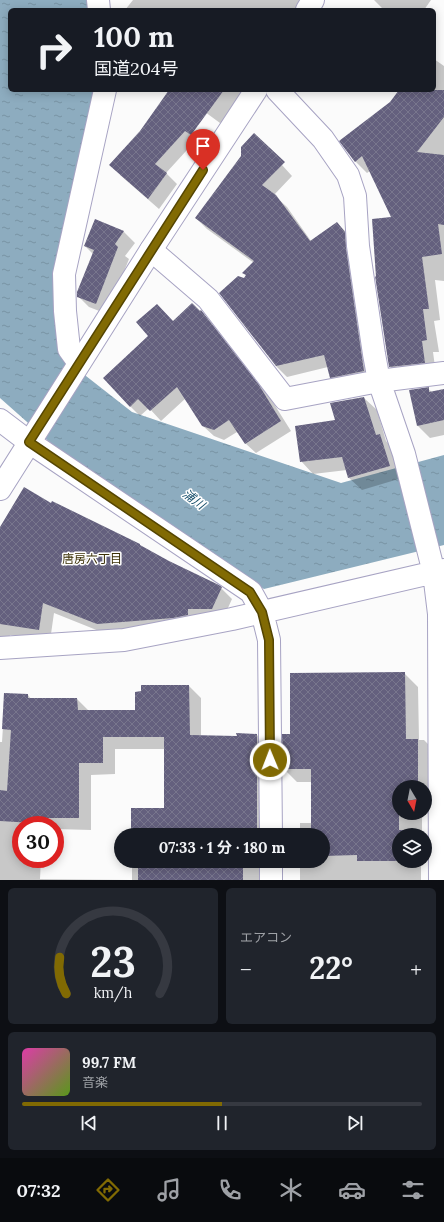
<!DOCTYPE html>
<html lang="ja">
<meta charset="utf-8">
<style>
body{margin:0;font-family:Lora,"Noto Sans JP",serif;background:#20242c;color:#f1f3f6;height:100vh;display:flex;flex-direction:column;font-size:15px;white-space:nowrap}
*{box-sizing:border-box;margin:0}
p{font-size:13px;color:#9ea1a6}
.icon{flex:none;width:22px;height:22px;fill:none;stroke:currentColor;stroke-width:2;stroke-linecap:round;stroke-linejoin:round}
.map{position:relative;height:880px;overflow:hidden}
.sheet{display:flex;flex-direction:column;gap:8px;padding:8px;background:#0d0f14;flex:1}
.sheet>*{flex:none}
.hud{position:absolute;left:8px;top:8px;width:428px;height:84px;border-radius:6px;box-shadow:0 2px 10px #0003;background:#171b24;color:#f1f3f6;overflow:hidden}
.needle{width:26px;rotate:170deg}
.controls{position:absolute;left:392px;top:780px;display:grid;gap:8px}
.controls a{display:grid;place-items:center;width:40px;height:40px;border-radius:50%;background:#171b24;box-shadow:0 2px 10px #0003;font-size:20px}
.speed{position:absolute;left:12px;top:816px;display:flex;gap:8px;font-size:20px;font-weight:700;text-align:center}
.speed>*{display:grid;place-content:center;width:52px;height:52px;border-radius:50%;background:#171b24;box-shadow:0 2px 10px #0003;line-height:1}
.speed .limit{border:6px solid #d22;background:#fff;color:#111}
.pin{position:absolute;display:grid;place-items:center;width:34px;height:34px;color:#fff;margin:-41px -17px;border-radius:50% 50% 50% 0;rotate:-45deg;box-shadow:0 0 4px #0007}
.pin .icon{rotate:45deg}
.me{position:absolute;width:44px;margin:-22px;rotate:359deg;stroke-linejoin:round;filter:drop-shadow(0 0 3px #0008)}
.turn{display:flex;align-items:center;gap:14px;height:84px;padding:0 20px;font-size:18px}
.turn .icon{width:52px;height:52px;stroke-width:2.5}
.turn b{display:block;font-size:28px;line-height:34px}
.big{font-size:30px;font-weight:700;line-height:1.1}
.sheet .widget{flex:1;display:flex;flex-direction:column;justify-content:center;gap:6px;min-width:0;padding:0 14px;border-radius:6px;background:#20242c}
.sheet .dial{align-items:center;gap:0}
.dial svg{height:104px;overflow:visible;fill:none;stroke:#363941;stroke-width:7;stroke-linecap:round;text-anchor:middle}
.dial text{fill:#f1f3f6;stroke:none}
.song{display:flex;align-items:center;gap:12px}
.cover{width:48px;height:48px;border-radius:6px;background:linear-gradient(135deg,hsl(320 70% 55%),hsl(90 70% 35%))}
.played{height:4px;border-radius:2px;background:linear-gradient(90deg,#816a03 50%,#363941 50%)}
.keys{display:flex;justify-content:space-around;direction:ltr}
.heat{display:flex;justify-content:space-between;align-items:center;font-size:22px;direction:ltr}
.sheet .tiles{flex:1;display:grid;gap:8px;grid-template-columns:1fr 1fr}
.widget:last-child{grid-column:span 2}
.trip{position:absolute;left:114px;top:828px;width:216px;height:40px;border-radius:20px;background:#171b24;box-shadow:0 2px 10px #0003;font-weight:700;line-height:40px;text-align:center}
.menu{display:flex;height:64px;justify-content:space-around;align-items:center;background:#090b0e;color:#9ea1a6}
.menu .icon{width:28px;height:28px}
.menu .current{color:#816a03}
.menu b{font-size:18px;color:#f1f3f6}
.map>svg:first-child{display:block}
.water{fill:url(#water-ripples)}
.shadow{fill:#0003;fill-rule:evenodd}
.building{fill:url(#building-cross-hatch)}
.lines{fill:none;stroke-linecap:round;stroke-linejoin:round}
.street-casing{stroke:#a7a3c3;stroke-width:24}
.highway-casing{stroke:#a7a3c3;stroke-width:24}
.street{stroke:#fff;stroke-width:22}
.highway{stroke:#fff;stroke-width:22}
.route-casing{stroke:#544502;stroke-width:10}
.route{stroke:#816a03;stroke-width:7}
.labels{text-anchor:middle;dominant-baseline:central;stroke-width:3;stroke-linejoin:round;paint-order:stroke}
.water-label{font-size:12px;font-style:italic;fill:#174f6b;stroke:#fff}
.neighbourhood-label{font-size:12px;fill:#3b3005;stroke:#fff}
</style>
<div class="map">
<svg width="444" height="880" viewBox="0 0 444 880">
<defs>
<pattern id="water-ripples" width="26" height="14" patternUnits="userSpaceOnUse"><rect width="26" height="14" fill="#8dacbf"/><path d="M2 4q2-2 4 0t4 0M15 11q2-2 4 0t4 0" fill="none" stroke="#7893a3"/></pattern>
<pattern id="building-cross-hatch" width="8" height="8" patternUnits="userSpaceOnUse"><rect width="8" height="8" fill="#64607e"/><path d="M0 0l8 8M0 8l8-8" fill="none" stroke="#78768d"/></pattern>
</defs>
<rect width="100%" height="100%" fill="#fbfbfb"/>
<path class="water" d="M0,0H88L89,10H10V90H102L60,269L65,351L86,376L132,412L341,483L444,455V545L264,589L62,453L0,398Z"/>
<path class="shadow" d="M133,0H311L304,10H125Z
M374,0H431L424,10H384Z
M434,59L444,66V281L435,280L440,320L434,321L439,352H433L436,374L402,378L390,367L393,218L370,171L367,173L355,161L390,103L400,90H434Z
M175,90H248L225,124L222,122L220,123Z
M187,129L197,139L166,173L177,184L159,209L120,175Z
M282,165L292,176L274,195L287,207L311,241L337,223L348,234L375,382L342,388L331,377L328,367L287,377L276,366L244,280L246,276L244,273L254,263L207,229L196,218Z
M95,221L124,232L135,243L125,256L129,259L107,314L89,307L78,296L93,254L85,246Z
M201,311L211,322L269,396L291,431L256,453L245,443L237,432L224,440L214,436L203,426L186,398L161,421L149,408L140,416L130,406L173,322Z
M428,389L432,392L444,390V435L430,438L418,426Z
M364,398L377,410L386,441L393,448L402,478L362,490L349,478L347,470L313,474L301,461L337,421Z
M51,505L143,548L221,588L232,599L223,619L109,635L54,613L50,641L10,635L9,643L0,642V528Z
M404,673L418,687L419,740H424L437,753L440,813L422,814V835H399V861H421V880H300V861H323V835H300V823H312V782H297L284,769L291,735ZM399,787H425V813H399Z
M189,686L201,698V736L238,737V734L257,735L269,747V835H132L165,809V749H115V774L91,775V830L55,829V825H21V859H41L40,879L132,880V861H269V880H0V742H2L5,694L28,695L31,699H77L89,711H136Z"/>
<path class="building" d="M169,90H224L191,135L185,131L155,164L167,173L148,199L109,165L140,131Z
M399,90H444V117L417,152L444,155V225L438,224L442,254L422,257L429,309H423L427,340L422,341L425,363L389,367L375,276L376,277L372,219L391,217L362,156L355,162L339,141L390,102Z
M254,133L285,162L262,185L276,195L310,241L337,222L345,232L346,248L364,371L330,378L324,355L276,366L219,293L238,276L244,278L246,275L242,273L254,261L195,218L241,156V147Z
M95,219L124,231L115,244L118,247L96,304L77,297V292L94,250L84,246Z
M192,303L200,311L201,310L259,385L281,421L245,444L229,420L214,430L202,426L177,387L150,411L138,399L130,407L103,378L148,336L136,322L157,304L173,321Z
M429,387V392L444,389V420L417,426L409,390Z
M364,397L376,435L380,434L390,466L348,478L342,457L300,462L295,426L335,420L330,403Z
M24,487L51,503L52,501L140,544V545L169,561L219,585L222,587L212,609H188V615L173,618L97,624L43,603L39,630L0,624V527Z
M405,672L406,739H418V787H399V830H408V835H399V861H408H357V855L323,856V835H311V769H283L282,734H290V673Z
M141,685H189L190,735L237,736L236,733L257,734V835H131V808H164V737H103V763H79V818H33V823L0,821V790L7,791L11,730L2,729L4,693L28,694V698H77L78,710H135V692L141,691Z
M138,861H243V880H138Z"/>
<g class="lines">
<g class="street-casing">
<path id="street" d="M98,0L99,10
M277,90L323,139L348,175L355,196L358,246L374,354L379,381L404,454L434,573L439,614L440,880
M151,250L208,299L285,399L379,381L444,373
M79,363L69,349L65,311L64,274L105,90
M0,420L29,442L251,592L262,612L269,640L271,835
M0,648L124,640L232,619L444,570
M271,861V880"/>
</g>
<g class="highway-casing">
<path id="highway" d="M307,10L313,0
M0,489L151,250L256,90"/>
</g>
<use href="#street" class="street"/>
<use href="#highway" class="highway"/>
</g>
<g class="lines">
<g class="route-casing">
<path id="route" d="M203,170L29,442L250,592L262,612L269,640L270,760"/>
</g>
<use href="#route" class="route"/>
</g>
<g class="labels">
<g class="water-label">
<text transform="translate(194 499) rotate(36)">浦川</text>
</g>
<g class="neighbourhood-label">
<text x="92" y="558">唐房六丁目</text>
</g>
</g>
</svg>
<div class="controls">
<a><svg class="needle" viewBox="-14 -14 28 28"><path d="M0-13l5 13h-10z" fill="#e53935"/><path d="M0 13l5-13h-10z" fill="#9ea1a6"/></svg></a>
<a><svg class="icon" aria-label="layers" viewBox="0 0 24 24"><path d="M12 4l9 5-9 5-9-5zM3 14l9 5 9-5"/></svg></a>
</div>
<div class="speed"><div class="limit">30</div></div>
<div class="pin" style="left:203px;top:170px;background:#d93025"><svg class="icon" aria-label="arrive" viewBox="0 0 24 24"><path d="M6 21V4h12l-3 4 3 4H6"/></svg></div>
<svg class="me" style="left:270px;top:760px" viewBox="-20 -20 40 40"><circle r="17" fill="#816a03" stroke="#fff" stroke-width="3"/><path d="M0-11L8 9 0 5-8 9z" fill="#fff"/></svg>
<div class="trip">07:33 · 1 分 · 180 m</div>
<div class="hud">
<div class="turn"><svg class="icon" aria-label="right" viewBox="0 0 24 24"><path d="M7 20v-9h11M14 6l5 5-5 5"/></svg><div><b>100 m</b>国道204号</div></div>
</div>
</div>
<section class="sheet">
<div class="tiles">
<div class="widget dial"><svg viewBox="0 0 100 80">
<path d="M14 69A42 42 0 1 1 86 69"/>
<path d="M14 69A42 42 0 0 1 9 41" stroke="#816a03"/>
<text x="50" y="56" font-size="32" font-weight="700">23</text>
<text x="50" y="72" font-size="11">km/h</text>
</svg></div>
<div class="widget"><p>エアコン</p>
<div class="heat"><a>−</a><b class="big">22°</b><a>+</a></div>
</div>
<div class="widget">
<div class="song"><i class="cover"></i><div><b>99.7 FM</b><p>音楽</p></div></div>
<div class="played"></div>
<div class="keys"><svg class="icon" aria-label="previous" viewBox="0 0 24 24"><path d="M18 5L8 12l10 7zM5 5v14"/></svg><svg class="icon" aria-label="pause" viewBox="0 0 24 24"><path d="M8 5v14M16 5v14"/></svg><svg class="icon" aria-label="next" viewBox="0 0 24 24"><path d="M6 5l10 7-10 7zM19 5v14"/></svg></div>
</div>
</div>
</section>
<nav class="menu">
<b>07:32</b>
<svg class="icon current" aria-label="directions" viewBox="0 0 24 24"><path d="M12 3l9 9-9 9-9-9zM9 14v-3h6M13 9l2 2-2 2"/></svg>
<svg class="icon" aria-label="music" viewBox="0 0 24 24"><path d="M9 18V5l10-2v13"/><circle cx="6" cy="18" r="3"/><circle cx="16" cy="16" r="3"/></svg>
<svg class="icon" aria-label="phone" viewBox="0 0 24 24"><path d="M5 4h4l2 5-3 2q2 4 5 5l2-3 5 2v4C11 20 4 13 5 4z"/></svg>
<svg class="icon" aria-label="climate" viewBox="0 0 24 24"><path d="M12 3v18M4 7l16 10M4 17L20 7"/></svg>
<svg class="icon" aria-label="car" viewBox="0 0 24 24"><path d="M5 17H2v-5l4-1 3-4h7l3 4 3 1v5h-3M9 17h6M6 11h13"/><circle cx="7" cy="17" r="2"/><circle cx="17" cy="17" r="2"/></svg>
<svg class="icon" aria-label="filters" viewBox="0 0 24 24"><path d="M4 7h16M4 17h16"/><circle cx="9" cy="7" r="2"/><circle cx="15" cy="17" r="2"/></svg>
</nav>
